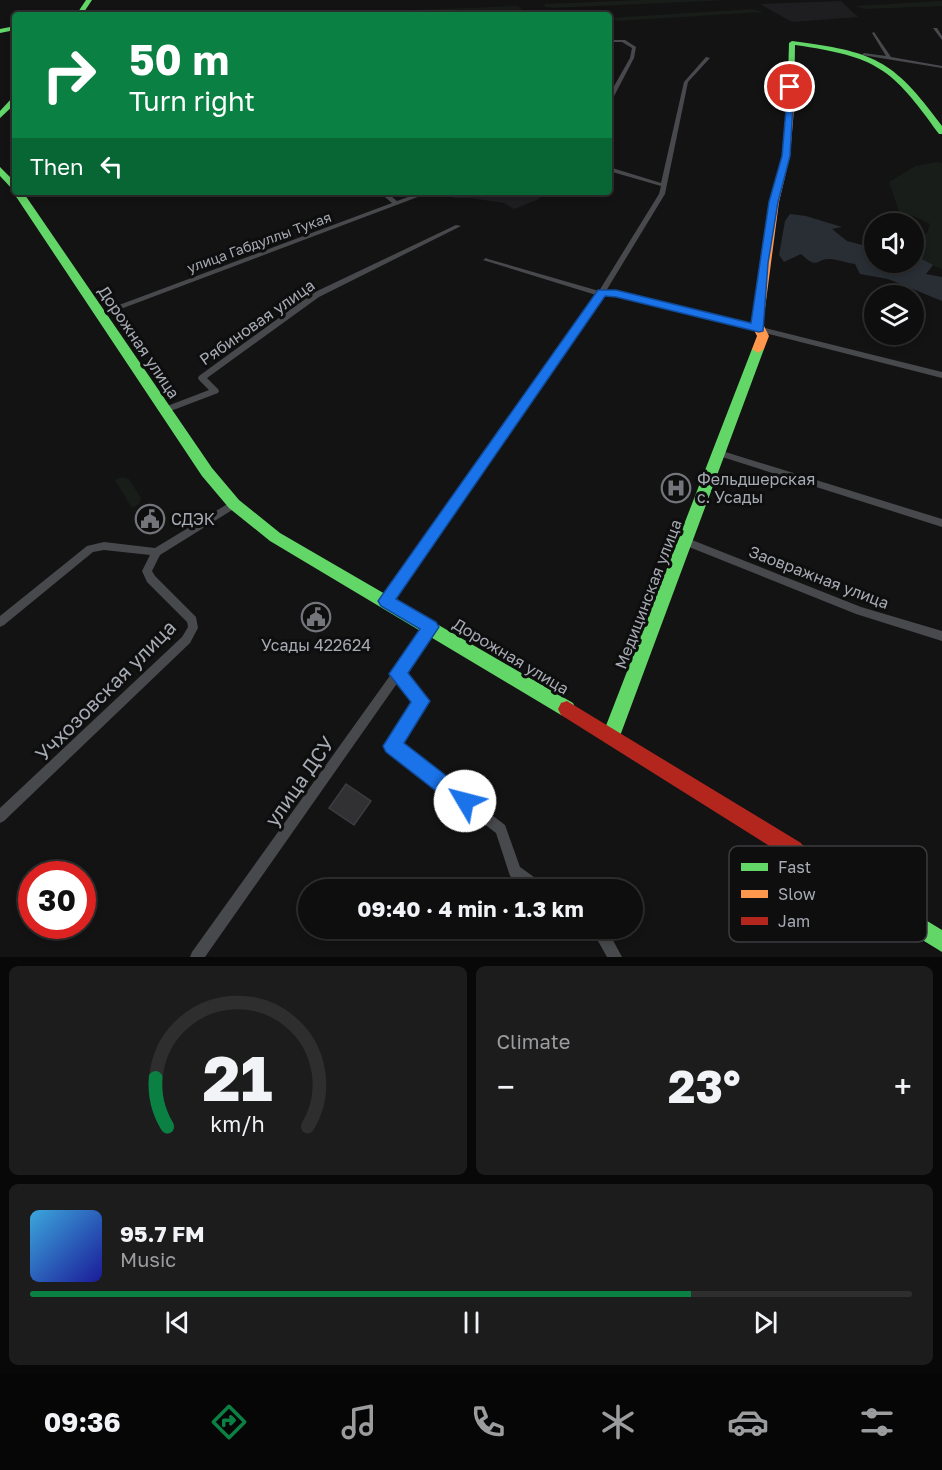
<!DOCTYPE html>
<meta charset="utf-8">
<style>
body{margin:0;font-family:"Golos Text",sans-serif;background:#1c1c1d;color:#f1f3f6;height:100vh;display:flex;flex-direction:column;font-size:22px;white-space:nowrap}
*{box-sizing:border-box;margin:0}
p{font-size:20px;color:#9b9c9e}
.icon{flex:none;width:33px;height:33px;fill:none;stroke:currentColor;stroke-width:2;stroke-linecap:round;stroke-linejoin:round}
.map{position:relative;height:957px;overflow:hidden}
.details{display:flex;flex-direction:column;gap:9px;padding:9px;background:#080808;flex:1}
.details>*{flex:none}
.guide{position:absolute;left:12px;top:12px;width:600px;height:183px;border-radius:6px;box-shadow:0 3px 9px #0003,0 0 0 2px #2e2e2f;background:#0b8043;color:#fff;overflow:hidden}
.buttons{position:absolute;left:864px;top:213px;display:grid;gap:12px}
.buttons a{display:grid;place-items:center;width:60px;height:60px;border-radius:50%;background:#0e0e0f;box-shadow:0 3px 9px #0003,0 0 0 2px #2e2e2f;font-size:30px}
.speed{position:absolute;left:18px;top:861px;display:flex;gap:12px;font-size:30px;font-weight:700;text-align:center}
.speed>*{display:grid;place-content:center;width:78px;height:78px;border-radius:50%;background:#0e0e0f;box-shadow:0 3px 9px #0003,0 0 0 2px #2e2e2f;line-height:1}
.speed .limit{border:9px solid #d22;background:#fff;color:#111}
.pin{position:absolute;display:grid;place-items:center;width:51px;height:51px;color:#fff;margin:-26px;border:3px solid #fff;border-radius:50%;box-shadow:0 2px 6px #0007}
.me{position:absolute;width:66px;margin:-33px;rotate:307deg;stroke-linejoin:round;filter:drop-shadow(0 0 4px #0008)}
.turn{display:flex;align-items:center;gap:21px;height:126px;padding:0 18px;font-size:27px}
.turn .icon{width:78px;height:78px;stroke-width:2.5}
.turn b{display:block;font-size:42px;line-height:51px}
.then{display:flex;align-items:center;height:57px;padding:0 18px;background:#0003;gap:12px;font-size:22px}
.big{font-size:45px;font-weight:700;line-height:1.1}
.details .tile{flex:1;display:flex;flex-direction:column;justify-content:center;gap:9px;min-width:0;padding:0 21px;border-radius:9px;background:#1c1c1d}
.details .dial{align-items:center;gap:0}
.dial svg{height:156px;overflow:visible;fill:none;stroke:#2e2e2f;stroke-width:7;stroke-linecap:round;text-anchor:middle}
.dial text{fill:#f1f3f6;stroke:none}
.song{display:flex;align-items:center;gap:18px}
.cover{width:72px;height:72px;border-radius:9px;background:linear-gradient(135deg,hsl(200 70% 55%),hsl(240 70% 35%))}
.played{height:6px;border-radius:3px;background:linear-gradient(90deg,#0b8043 75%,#2e2e2f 75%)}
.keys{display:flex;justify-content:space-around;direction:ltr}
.heat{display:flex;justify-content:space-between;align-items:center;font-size:33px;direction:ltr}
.details .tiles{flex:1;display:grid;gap:9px;grid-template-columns:1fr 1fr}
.tile:last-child{grid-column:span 2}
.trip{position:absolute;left:298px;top:879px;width:345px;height:60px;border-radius:30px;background:#0e0e0f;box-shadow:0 3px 9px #0003,0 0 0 2px #2e2e2f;font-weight:700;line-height:60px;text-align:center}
.menu{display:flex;height:96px;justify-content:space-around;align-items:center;background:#060606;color:#9b9c9e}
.menu .icon{width:42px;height:42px}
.menu .active{color:#0b8043}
.menu b{font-size:27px;color:#f1f3f6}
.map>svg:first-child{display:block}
.built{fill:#1e1e20}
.green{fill:#181d19}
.water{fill:#282e34}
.building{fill:#313134;stroke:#3c3d40;stroke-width:1.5}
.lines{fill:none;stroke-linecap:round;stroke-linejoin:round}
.street{fill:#48494c;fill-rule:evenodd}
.fast{fill:#63d668;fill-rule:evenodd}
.slow{fill:#ff974d;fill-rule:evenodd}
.jam{fill:#b3261e;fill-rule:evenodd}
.route{fill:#1a73e8;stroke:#114b97;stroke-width:1.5}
.labels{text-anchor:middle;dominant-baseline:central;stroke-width:6;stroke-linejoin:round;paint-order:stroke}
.far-street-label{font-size:14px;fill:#a6aab3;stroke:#0e0e0f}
.street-label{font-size:16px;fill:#a6aab3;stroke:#0e0e0f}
.poi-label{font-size:16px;fill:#a6aab3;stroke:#0e0e0f;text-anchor:start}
.near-street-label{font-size:20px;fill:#a6aab3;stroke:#0e0e0f}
.key{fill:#0e0e0f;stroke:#3c3d40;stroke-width:1.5}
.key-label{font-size:16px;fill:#a6aab3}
</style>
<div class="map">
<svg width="942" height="957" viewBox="0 0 942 957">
<rect width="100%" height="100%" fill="#131314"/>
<path class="built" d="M841,1L858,17L792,22L760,4Z
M445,192H545L539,199L514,209L504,203L470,198H454Z"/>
<path class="green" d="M642,0H729L553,8L545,7L544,4Z
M942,1V6L864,9L855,6Z
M516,6L522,8L520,10L367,14L338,13Z
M752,9L764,12L617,21L610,18Z
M937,162L942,163V269L914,258V238L927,233L930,224L913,216L900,214L889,182L915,166Z
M122,477L129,479L141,498L139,504L132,508L115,480Z"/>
<path class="water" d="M790,214L806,216L842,227L832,229L847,241L874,248V262H914V255L933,265L926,274L942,277V301L888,279L860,274L855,264C847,263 839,260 831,259C815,258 819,271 801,254L784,262L779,255L785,221Z"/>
<path class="building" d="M675,481L687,485L683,496L665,490L668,482L674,484Z
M346,784L371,801L354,825L329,808Z"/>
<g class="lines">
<path class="street" d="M933,28H937L942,36V40Z
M874,32L891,57L942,66V68L862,55L864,53L886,56L872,33Z
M609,40H625L636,47L634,58L612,100L609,102V95L630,58L632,48L622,42H609Z
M706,57L710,58L688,82L665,194L606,291H616L942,372V378L616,295H603L390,604L386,605L382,604L381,601L382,598L596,295L483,260L486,258L488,259L599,291L659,194L661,186L609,171V167L661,183L684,82Z
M379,192H386L397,201L422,192H431L102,316H96L95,314L392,203Z
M456,225L461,226L319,297L207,378L218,389L219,391L218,393L168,412H162L161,410L162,408L209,390L199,380L198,378L199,376L313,293Z
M719,450L942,519V527L716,455L715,453Z
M234,500L237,501L239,504L237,507L160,555L152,571L155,576L196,617L198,628L190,643L4,821L0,823V808L182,637L188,627L187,622L147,582L142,571L150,555L104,550L93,552L4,625L0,627V616L87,546L104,542L155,548Z
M687,538L861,607L942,631V641L856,614L684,545L682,542L684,539Z
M431,622L435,624L436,627L435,630L404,673L427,701L400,745L505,825L520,867L545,885L546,890H529L510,876L496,833L388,750L386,746L388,742L414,701L398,682L205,957H190L192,952L427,624Z
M586,928H605L608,931L622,957H607L598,941L588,933Z"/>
<path class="fast" d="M86,0H92L82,15H76Z
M15,26V30L0,33V29Z
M792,41C874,52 892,58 942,126V134H939C891,67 877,57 795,45L794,109L787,111L789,43Z
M12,98H15V104L0,118V111Z
M0,167L15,182V192H23L212,468L239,500L280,533L573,703L576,709L573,715L567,717L561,715L270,541L229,508L202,476L13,192L14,191L0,176Z
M758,345L764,349L620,736L617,742L611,745L605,742L602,736L752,349Z
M794,840L942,930V952L787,857L784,850L787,843Z"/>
<path class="slow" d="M790,107L794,109L790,156L779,202L763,324L769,336L764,349L758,353L752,349L757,336L751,324L769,202L782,156L786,109Z"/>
<path class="jam" d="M567,701L801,843L804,850L801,857L794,860L787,857L561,715L558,709L561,703Z"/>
</g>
<path class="route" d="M788,86L794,87L790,156L778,202L768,263L763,331L759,332L616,297L605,296L396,599L436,622L439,627L408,673L430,701L404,743L471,795L474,801L471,808L465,811L458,808L386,752L383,746L411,702L389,674L420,629L381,606L378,601L598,290H616L751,323L769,202L782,156Z"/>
<defs>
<g id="hospital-ring" transform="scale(1.5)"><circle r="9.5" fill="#0e0e0f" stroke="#73757b" stroke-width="1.5"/><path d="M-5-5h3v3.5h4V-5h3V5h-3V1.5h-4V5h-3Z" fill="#73757b"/></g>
<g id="civic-ring" transform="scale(1.5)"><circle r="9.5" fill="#0e0e0f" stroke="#73757b" stroke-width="1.5"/><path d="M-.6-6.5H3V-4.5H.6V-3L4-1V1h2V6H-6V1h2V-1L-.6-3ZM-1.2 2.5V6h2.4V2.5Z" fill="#73757b"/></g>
</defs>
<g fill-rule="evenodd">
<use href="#hospital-ring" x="676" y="488"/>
<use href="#civic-ring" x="150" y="519"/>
<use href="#civic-ring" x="316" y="617"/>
</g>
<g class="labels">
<g class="far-street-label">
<text transform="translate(259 242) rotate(-20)">улица Габдуллы Тукая</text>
</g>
<g class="street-label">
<text transform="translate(257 322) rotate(-35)">Рябиновая улица</text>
<text transform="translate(139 342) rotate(56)">Дорожная улица</text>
<text transform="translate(819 577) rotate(21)">Заовражная улица</text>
<text transform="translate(648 594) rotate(-69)">Медицинская улица</text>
<text transform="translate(511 656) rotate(31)">Дорожная улица</text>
</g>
<g class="poi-label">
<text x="697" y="479">Фельдшерская<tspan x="697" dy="18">с. Усады</tspan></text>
<text x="171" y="519">СДЭК</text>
<text x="316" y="645" text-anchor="middle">Усады 422624</text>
</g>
<g class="near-street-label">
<text transform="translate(105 690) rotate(-45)">Учхозовская улица</text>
<text transform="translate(299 781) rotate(-55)">улица ДСУ</text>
</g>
</g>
<rect x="729" y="846" width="198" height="96" rx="9" class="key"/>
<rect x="741" y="863" width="27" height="8" fill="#63d668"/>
<rect x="741" y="890" width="27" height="8" fill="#ff974d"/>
<rect x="741" y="917" width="27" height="8" fill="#b3261e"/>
<g class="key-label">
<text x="778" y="873">Fast</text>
<text x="778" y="900">Slow</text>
<text x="778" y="927">Jam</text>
</g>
</svg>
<div class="buttons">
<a><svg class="icon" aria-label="sound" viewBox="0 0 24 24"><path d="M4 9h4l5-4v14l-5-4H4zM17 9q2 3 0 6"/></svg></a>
<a><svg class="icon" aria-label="layers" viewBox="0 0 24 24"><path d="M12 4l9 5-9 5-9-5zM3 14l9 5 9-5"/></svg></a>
</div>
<div class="speed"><div class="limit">30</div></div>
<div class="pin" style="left:790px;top:87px;background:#d93025"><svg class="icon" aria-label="arrive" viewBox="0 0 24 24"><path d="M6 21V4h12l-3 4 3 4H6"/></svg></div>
<svg class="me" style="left:465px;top:801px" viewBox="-20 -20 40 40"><circle r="19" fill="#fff"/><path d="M0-13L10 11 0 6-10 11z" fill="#1a73e8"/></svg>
<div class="trip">09:40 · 4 min · 1.3 km</div>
<div class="guide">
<div class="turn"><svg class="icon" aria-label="right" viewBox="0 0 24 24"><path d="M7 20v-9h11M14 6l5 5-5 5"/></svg><div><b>50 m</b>Turn right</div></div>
<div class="then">Then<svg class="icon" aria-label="left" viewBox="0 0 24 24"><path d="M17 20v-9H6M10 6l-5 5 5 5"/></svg></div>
</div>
</div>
<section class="details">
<div class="tiles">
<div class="tile dial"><svg viewBox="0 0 100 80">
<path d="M14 69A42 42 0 1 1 86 69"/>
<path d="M14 69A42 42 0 0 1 8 44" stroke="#0b8043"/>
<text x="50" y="56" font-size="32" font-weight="700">21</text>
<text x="50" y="72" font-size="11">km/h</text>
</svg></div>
<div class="tile"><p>Climate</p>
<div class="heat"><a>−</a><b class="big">23°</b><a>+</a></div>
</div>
<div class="tile">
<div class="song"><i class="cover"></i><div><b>95.7 FM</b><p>Music</p></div></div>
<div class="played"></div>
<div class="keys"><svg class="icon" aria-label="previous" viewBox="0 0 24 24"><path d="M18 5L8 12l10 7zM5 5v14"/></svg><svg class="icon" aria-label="pause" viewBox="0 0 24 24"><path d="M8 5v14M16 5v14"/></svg><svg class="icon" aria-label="next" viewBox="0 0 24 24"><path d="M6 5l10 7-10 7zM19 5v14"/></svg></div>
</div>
</div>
</section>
<nav class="menu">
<b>09:36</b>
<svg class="icon active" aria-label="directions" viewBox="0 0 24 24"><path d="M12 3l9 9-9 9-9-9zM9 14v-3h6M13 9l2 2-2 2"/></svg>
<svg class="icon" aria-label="music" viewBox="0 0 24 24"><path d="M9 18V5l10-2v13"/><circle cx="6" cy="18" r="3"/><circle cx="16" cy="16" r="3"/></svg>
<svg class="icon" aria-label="phone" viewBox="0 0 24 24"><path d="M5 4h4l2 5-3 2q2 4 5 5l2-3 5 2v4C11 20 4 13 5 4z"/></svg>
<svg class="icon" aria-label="climate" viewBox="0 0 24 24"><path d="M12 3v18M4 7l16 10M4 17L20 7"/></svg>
<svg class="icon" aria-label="car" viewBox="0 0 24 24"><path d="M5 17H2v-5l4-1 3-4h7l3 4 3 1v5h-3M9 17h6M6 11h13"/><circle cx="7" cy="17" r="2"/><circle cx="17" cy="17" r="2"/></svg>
<svg class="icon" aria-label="filters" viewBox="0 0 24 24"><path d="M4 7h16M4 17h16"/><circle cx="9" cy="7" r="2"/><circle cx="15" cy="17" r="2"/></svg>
</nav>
